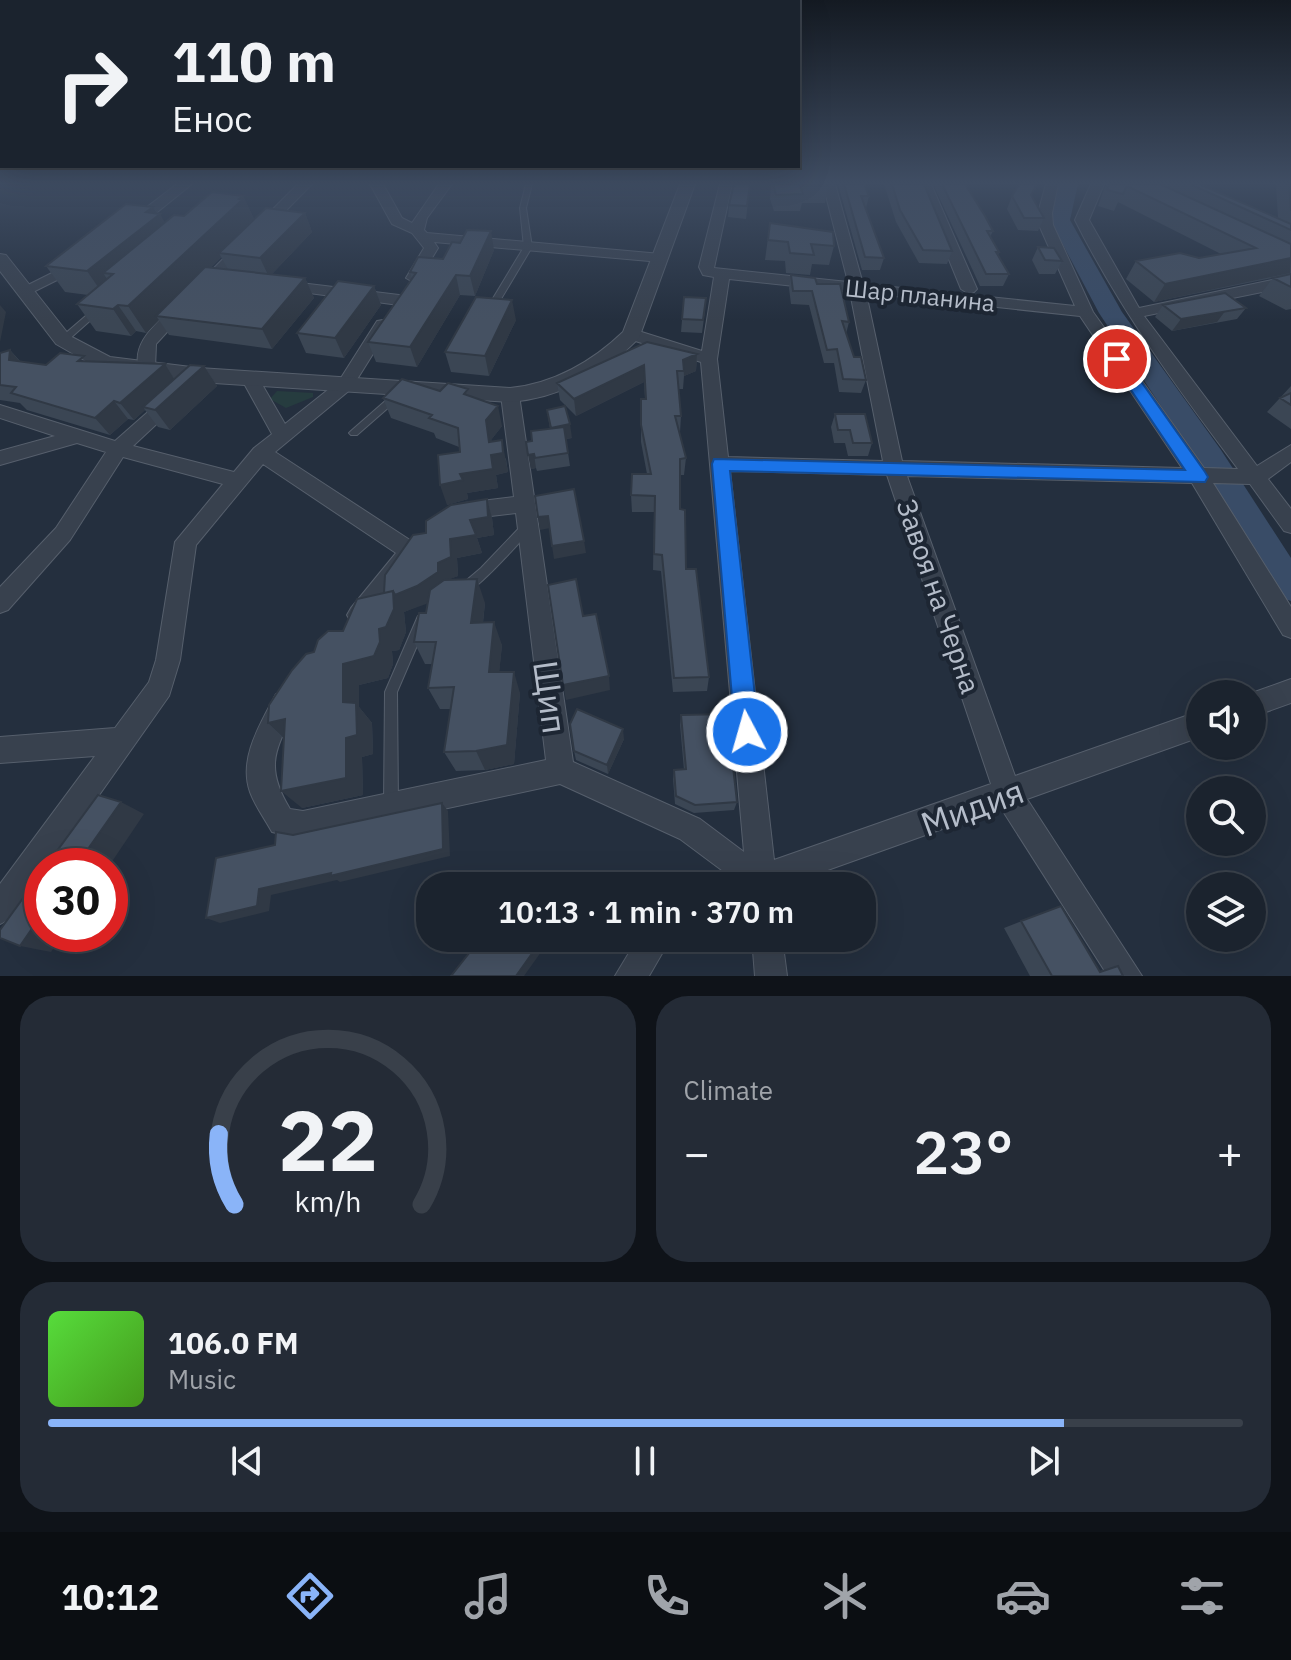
<!DOCTYPE html>
<meta charset="utf-8">
<style>
body{margin:0;font-family:"IBM Plex Sans",sans-serif;background:#242b36;color:#f1f3f6;height:100vh;display:flex;flex-direction:column;font-size:30px;white-space:nowrap}
*{box-sizing:border-box;margin:0}
p{font-size:26px;color:#a0a4aa}
.icon{flex:none;width:44px;height:44px;fill:none;stroke:currentColor;stroke-width:2;stroke-linecap:round;stroke-linejoin:round}
.map{position:relative;height:976px;overflow:hidden}
.details{display:flex;flex-direction:column;gap:20px;padding:20px;background:#0f1319;flex:1}
.details>*{flex:none}
.banner{position:absolute;left:0px;top:0px;width:800px;height:168px;box-shadow:0 8px 32px #0002,0 0 0 2px #39404a;background:#1b232e;color:#f1f3f6;overflow:hidden}
.buttons{position:absolute;left:1186px;top:680px;display:grid;gap:16px}
.buttons a{display:grid;place-items:center;width:80px;height:80px;border-radius:50%;background:#1b232e;box-shadow:0 8px 32px #0002,0 0 0 2px #39404a;font-size:40px}
.speed{position:absolute;left:24px;top:848px;display:flex;gap:16px;font-size:40px;font-weight:700;text-align:center}
.speed>*{display:grid;place-content:center;width:104px;height:104px;border-radius:50%;background:#1b232e;box-shadow:0 8px 32px #0002,0 0 0 2px #39404a;line-height:1}
.speed .limit{border:12px solid #d22;background:#fff;color:#111}
.pin{position:absolute;display:grid;place-items:center;width:68px;height:68px;color:#fff;margin:-34px;border:4px solid #fff;border-radius:50%;box-shadow:0 2px 8px #0007}
.me{position:absolute;width:88px;margin:-44px;rotate:354deg;stroke-linejoin:round;filter:drop-shadow(0 0 6px #0008)}
.turn{display:flex;align-items:center;gap:28px;height:168px;padding:0 40px;font-size:36px}
.turn .icon{width:104px;height:104px;stroke-width:2.5}
.turn b{display:block;font-size:56px;line-height:68px}
.big{font-size:60px;font-weight:600;line-height:1.1}
.details .widget{flex:1;display:flex;flex-direction:column;justify-content:center;gap:12px;min-width:0;padding:0 28px;border-radius:32px;background:#242b36}
.details .dial{align-items:center;gap:0}
.dial svg{height:208px;overflow:visible;fill:none;stroke:#39404a;stroke-width:7;stroke-linecap:round;text-anchor:middle}
.dial text{fill:#f1f3f6;stroke:none}
.song{display:flex;align-items:center;gap:24px}
.cover{width:96px;height:96px;border-radius:12px;background:linear-gradient(135deg,hsl(110 70% 55%),hsl(100 70% 35%))}
.played{height:8px;border-radius:4px;background:linear-gradient(90deg,#8ab4f8 85%,#39404a 85%)}
.keys{display:flex;justify-content:space-around;direction:ltr}
.heat{display:flex;justify-content:space-between;align-items:center;font-size:44px;direction:ltr}
.details .tiles{flex:1;display:grid;gap:20px;grid-template-columns:1fr 1fr}
.widget:last-child{grid-column:span 2}
.trip{position:absolute;left:416px;top:872px;width:460px;height:80px;border-radius:32px;background:#1b232e;box-shadow:0 8px 32px #0002,0 0 0 2px #39404a;font-weight:600;line-height:80px;text-align:center}
.tabs{display:flex;height:128px;justify-content:space-around;align-items:center;background:#0b0e12;color:#a0a4aa}
.tabs .icon{width:56px;height:56px}
.tabs .selected{color:#8ab4f8}
.tabs b{font-size:36px;color:#f1f3f6}
.map>svg:first-child{display:block}
.green{fill:#263c3f}
.lines{fill:none;stroke-linecap:round;stroke-linejoin:round}
.river{fill:#394c67;fill-rule:evenodd}
.service-casing{stroke:#565f6c;stroke-width:2}
.minor-casing{stroke:#565f6c;stroke-width:2}
.tertiary-casing{stroke:#565f6c;stroke-width:2}
.service{fill:#38414e;fill-rule:evenodd}
.minor{fill:#38414e;fill-rule:evenodd}
.tertiary{fill:#38414e;fill-rule:evenodd}
.wall{fill:#3b4654;fill-rule:evenodd}
.shaded-wall{fill:#303945}
.building{fill:#455162;stroke:#303945;stroke-width:2}
.route{fill:#1a73e8;stroke:#114b97;stroke-width:2}
.labels{text-anchor:middle;dominant-baseline:central;stroke-width:8;stroke-linejoin:round;paint-order:stroke}
.far-street-label{font-size:24px;fill:#b4bcc9;stroke:#1d2633}
.street-label{font-size:28px;fill:#b4bcc9;stroke:#1d2633}
.near-street-label{font-size:34px;fill:#b4bcc9;stroke:#1d2633}
</style>
<div class="map">
<svg width="1291" height="976" viewBox="0 0 1291 976">
<rect width="100%" height="100%" fill="#242f3e"/>
<path class="green" d="M277,391L313,393V397L286,408L270,399Z"/>
<g class="lines">
<path class="river" d="M1059,184H1078L1070,220L1122,312L1221,450L1291,558V601L1279,597L1201,466L1099,313L1050,220Z"/>
<g class="service-casing">
<path id="service" d="M526,184H532L526,208L532,247L498,304L488,307H485V303L492,300L524,247L520,208Z
M95,308H101L102,310L66,342H60V338Z
M394,395L398,398L397,400L357,435H351L349,433L351,431L391,396Z
M526,524L530,525L531,528L530,531C520,542 479,588 468,591C466,592 464,591 462,590L460,587L462,584L481,568L522,525Z
M422,615L426,616L428,620L397,692L398,805L396,810L391,812L386,810L384,805L385,692L418,616Z"/>
</g>
<g class="minor-casing">
<path id="minor" d="M177,184H192L140,226H130V220Z
M298,184H312L209,289H199V283Z
M370,184H383L402,218L412,223L439,184H452L427,218L424,230L427,233L661,254L668,258L661,262L434,242L438,248L418,281L413,282L406,278L424,248L412,233L392,224Z
M720,184H732L714,268L848,282L823,184H835L863,284L1075,306L1039,225L1038,213L1046,184H1058L1052,213L1053,225L1093,312L1204,468L1238,469C1178,389 1120,310 1075,220L1091,184H1104L1089,220L1139,308L1291,276V286L1144,316L1257,466L1291,445V462L1268,479L1291,509V533L1284,531L1250,484L1213,483L1291,607V638L1283,635L1192,483L907,476L1015,776L1200,711V737L1027,799L1142,976H1108L1001,808L783,886H727L731,877L680,839L560,784L303,839L272,832C265,819 255,806 250,792C238,758 261,723 276,694L285,691L294,694L298,703C278,747 262,763 290,809L303,811L546,760L516,513L465,519L458,517L455,511L458,505L465,503L514,497L501,395L510,389L519,395L573,762L700,819L744,852L701,362L626,338L624,334L632,329L702,351L714,277L703,275L699,267ZM729,279L850,292L883,461L728,457L717,359ZM866,293L1080,316L1182,468L902,461ZM730,471L887,475L991,784L774,860Z
M918,184H931L977,289L974,292L969,294L961,289Z
M76,261L83,265L81,268L29,294L24,296L16,291Z
M284,281L399,295L407,300L399,305L279,289V283Z
M181,303L189,308L156,344L155,368L146,374L140,372C129,343 158,323 175,305Z
M383,320L391,325L351,389L275,452L416,544L419,550L416,556L410,558L408,567L367,622L359,625L351,622L347,615L351,608L396,553L263,464L196,545L180,660L169,696L49,866H42C42,885 17,917 0,924V884L95,756L0,763V737L115,728L149,682L156,660L175,542L223,484L123,457L70,540L8,610L0,613V587L56,528L106,452L77,443L0,465V451L55,436L0,418V405L115,441L166,396H178L181,400L178,404L133,446L234,472L254,448L272,434L241,378L244,374H256L285,424L339,381L377,321Z
M1291,679V703L1252,717V694H1249Z
M638,938H671L649,976H615Z
M752,938H782L787,976H755Z"/>
</g>
<g class="tertiary-casing">
<path id="tertiary" d="M680,184H695L639,338C604,374 559,398 510,402L199,382L98,368L56,344L0,271V254L6,255L70,336L110,357L199,368L510,388C553,384 593,361 623,332Z"/>
</g>
<use href="#service" class="service"/>
<use href="#minor" class="minor"/>
<use href="#tertiary" class="tertiary"/>
</g>
<path class="wall" d="M750,184L746,219L728,217L729,205Z
M771,184H828V186L825,203H802L800,211H774L770,199Z
M838,184H864L869,196L866,208L884,258L880,270H862Z
M884,184H924L952,251L947,264L919,263L896,222Z
M933,184H965L993,231L990,237L999,252L998,255L1009,274L1003,286H980Z
M1106,184H1199L1278,218L1276,184H1291V274L1154,302L1126,279L1136,261L1199,258L1221,254L1118,202L1114,211L1098,206Z
M243,196L254,219L305,213L312,232L272,274L305,278L314,298L272,349L169,335L159,320L146,333L136,331L131,336L96,331L77,304L88,295L65,292L46,266L153,207L165,223ZM221,257L228,269L211,267Z
M1012,196H1032L1044,218L1038,231L1018,230L1007,209Z
M770,223L834,246L829,265L812,264L810,275L786,273L785,261L765,260Z
M1038,247L1062,261L1055,274H1039L1032,260Z
M494,250L475,296L460,295L417,367L376,362L368,342L412,279L410,272L443,259Z
M1291,274V309L1286,310L1259,296L1273,278Z
M791,275L817,284L849,322L846,334L854,357L866,380L861,393L839,392L834,363H824L809,305L791,304L789,288Z
M374,286L381,305L344,358L306,353L297,333Z
M684,297L705,311L702,333L681,332Z
M1163,305L1246,308L1237,319L1172,331L1155,317Z
M516,320L489,376L451,372L445,352Z
M10,350L20,361L46,365L87,361L165,364L174,379L204,366L217,386L170,430L158,427L145,410L134,420L128,419L110,435L27,410L20,403L0,400V353Z
M697,354L696,371L684,376L683,389H678L681,416L680,433L686,458L684,475H680V509L686,569L709,677L707,691L673,692L661,571L653,570L654,512H632L631,495L647,474L641,442V399H645L644,382L576,416L560,400L557,383Z
M1291,386V429L1267,412Z
M440,391L470,397L502,426L491,440L506,459L508,472L496,475L498,488L467,493L468,499L447,505L460,452L459,447L436,438L434,433L391,418L383,398Z
M547,410L572,438L566,439L570,466L537,471L536,468L531,469L532,441L550,429Z
M835,414L872,443L868,456H848L845,443H834L831,427Z
M487,499L492,518L494,535L477,538L482,553L457,558L458,576L446,580L485,603L483,623L502,645L499,672L520,693L514,764L485,770L456,771L444,752L451,709H440L428,688L432,664H425L414,642L426,613L428,602L404,612L406,632L399,650L392,651L393,664L388,678L359,685V707L372,723L373,754L362,757L363,795L302,808L284,739L268,723L314,652L343,631L384,593L426,533Z
M681,715L737,802L734,810L694,813L675,804L673,779L674,770H684L680,725Z
M624,739L608,774L576,760L574,751Z
M1061,906L1100,971L1118,966L1123,976H1030L1004,928Z"/>
<path class="shaded-wall" d="M243,196L255,221L219,253L221,257L162,316H156L159,320L146,333L128,306Z
M153,207L158,215L160,214L174,239L113,274L103,273L114,289L105,297L87,271Z
M305,213L312,232L269,277L260,258Z
M491,231L494,250L475,296L470,276Z
M1291,258L1290,273L1154,302L1165,284Z
M456,275L460,295L417,367L410,347Z
M305,278L314,298L272,349L262,329Z
M374,286L381,305L344,358L335,338Z
M512,300L516,320L489,376L485,356Z
M0,305L6,312L0,342Z
M118,305L136,331L131,336L113,309Z
M1226,310L1217,322L1172,331L1181,319Z
M10,350L25,368L9,360Z
M697,354L696,371L684,376L683,360Z
M165,364L176,382L143,407L145,410L134,420L120,403Z
M644,365V382L576,416L574,399Z
M204,366L217,386L170,430L155,410Z
M114,401L128,419L110,435L95,418Z
M498,406L502,426L491,440L493,455L502,440L508,472L496,475L498,488L467,493L468,499L447,505L440,485L491,455L486,420Z
M570,424L572,438L553,441L551,428Z
M534,454L536,468L531,469L528,455Z
M487,499L492,518L494,535L477,538L482,553L457,558L458,576L445,581V590L426,604L404,612L406,632L399,650L392,651L393,664L388,678L359,685V707L372,723L373,754L362,757L363,795L302,808L281,791L346,738L343,702V664L379,629L393,591L438,563L450,539L470,520Z
M548,516L550,528L540,530L538,517Z
M584,541L586,553L554,559L552,546Z
M477,579L485,603L480,646L471,623Z
M494,622L502,645L497,694L489,672Z
M514,672L520,693L514,764L485,770L476,751Z
M609,676L610,690L566,700L563,685Z
M285,719L288,742L268,723Z
M623,729L624,739L608,774L607,765Z
M121,802L144,814L109,866H76Z
M442,803L448,811L450,856L340,882L337,880L271,895L269,911L220,923L206,918L259,889Z
M42,914V934H63L51,952L20,946Z
M543,938H551L524,976H516Z"/>
<path class="building" d="M734,184H750L747,206L729,205Z
M773,184H828V186H800L803,194L776,195Z
M844,184H864L869,196H861L884,258L865,257Z
M892,184H924L952,251L923,250L900,210Z
M942,184H965L985,216L993,231H987L999,252H996L1009,274H986Z
M1019,184H1037L1031,195L1044,218H1024L1012,196Z
M1109,184H1160L1291,244V258L1165,284L1136,261L1180,253L1199,258L1256,248L1127,186L1123,194L1107,190Z
M1190,184H1199L1291,224V230Z
M1289,184H1291V211Z
M212,192L243,196L239,199L242,200L128,306L118,305L113,309L77,304L113,274L103,273L174,215L184,216Z
M126,204L153,207L146,212L160,214L87,271L46,266Z
M266,208L305,213L260,258L219,253Z
M770,223L833,232L834,246L811,244L814,255L790,253L788,242L768,240Z
M467,230L491,231L470,276L456,275L410,347L368,342L416,273L410,272L418,257L443,259L452,242L460,243Z
M1038,247L1054,248L1062,261L1045,260Z
M205,267L305,278L262,329L156,316Z
M1291,274V287L1273,278Z
M791,275L815,278L817,284H840L849,322L842,321L854,357H861L866,380L843,379L837,349L827,350L812,291H793Z
M338,281L374,286L335,338L297,333Z
M1225,293L1246,308L1181,319L1163,305Z
M476,297L512,300L485,356L445,352Z
M684,297L706,298L703,320L682,319Z
M647,342L697,354L683,360L684,371H677L681,416H675L686,458L680,459V509L685,510L686,569H696L709,677L674,678L662,555L654,554L655,496L631,495L632,474H651L641,425V399H646L644,365L574,399L557,383Z
M10,350L9,360L46,365L60,353L84,356L78,361L165,364L120,403L114,401L95,418L11,393L16,387L0,385V353Z
M190,365L204,366L155,410L143,407Z
M402,379L440,391L448,383L468,389L464,394L498,406L486,420L489,442L502,440L503,453L491,455L493,469L460,474L463,480L440,485L438,455L460,452L458,428L429,418L432,415L383,398Z
M1291,393V405L1280,398Z
M565,406L570,424L551,428L547,410Z
M835,414H865L872,443H853L850,430H838Z
M564,427L568,453L535,458L534,454L528,455L526,442L532,441L531,431Z
M574,489L584,541L552,546L548,516L538,517L535,496Z
M487,499L488,517L470,520L476,535L450,539L451,557L438,563V572L417,586L395,595L393,591L384,593L385,575L413,535L426,533V521L451,505Z
M477,579L471,623L494,622L489,672H514L507,745L476,751L444,752L454,687L428,688L436,642H414L419,613H426L430,590L444,580Z
M576,579L583,616L596,614L609,676L563,685L548,585Z
M393,591L394,609L386,627L379,629L380,642L374,656L343,664V702L356,703L357,735L346,738V778L281,791L285,719L268,723L269,705L292,670L306,654L314,652L318,640L328,631H343L357,599Z
M577,709L623,729L607,765L574,751L570,724Z
M727,714L737,802L695,805L676,796L674,770L686,769L681,715Z
M98,795L121,802L76,866H46Z
M442,803L443,849L330,876L331,873L259,889L257,906L206,918L216,858L275,845L276,832L293,835Z
M42,872V914L20,946L0,938V930Z
M512,876L523,886H504Z
M1061,906L1100,972L1118,966L1123,976H1052L1021,921Z
M481,938H543L516,976H451Z"/>
<linearGradient id="sky" x2="0" y2="1"><stop stop-color="#141a22"/><stop offset="0.57" stop-color="#3f4d63"/><stop offset="1" stop-color="#3f4d63" stop-opacity="0"/></linearGradient>
<rect width="1291" height="321" fill="url(#sky)"/>
<path class="route" d="M1117,354L1123,356L1205,472L1208,477L1205,482L730,471L759,732L755,741L747,744L738,741L735,732L712,464L714,459L1185,470L1110,359Z"/>
<g class="labels">
<g class="far-street-label">
<text transform="translate(920 295) rotate(6)">Шар планина</text>
</g>
<g class="street-label">
<text transform="translate(939 596) rotate(71)">Завоя на Черна</text>
</g>
<g class="near-street-label">
<text transform="translate(551 697) rotate(82)">Щип</text>
<text transform="translate(972 807) rotate(-20)">Мидия</text>
</g>
</g>
</svg>
<div class="buttons">
<a><svg class="icon" aria-label="sound" viewBox="0 0 24 24"><path d="M4 9h4l5-4v14l-5-4H4zM17 9q2 3 0 6"/></svg></a>
<a><svg class="icon" aria-label="search" viewBox="0 0 24 24"><circle cx="10" cy="10" r="6"/><path d="M15 15l6 6"/></svg></a>
<a><svg class="icon" aria-label="layers" viewBox="0 0 24 24"><path d="M12 4l9 5-9 5-9-5zM3 14l9 5 9-5"/></svg></a>
</div>
<div class="speed"><div class="limit">30</div></div>
<div class="pin" style="left:1117px;top:359px;background:#d93025"><svg class="icon" aria-label="arrive" viewBox="0 0 24 24"><path d="M6 21V4h12l-3 4 3 4H6"/></svg></div>
<svg class="me" style="left:747px;top:732px" viewBox="-20 -20 40 40"><circle r="17" fill="#1a73e8" stroke="#fff" stroke-width="3"/><path d="M0-11L8 9 0 5-8 9z" fill="#fff"/></svg>
<div class="trip">10:13 · 1 min · 370 m</div>
<div class="banner">
<div class="turn"><svg class="icon" aria-label="right" viewBox="0 0 24 24"><path d="M7 20v-9h11M14 6l5 5-5 5"/></svg><div><b>110 m</b>Енос</div></div>
</div>
</div>
<section class="details">
<div class="tiles">
<div class="widget dial"><svg viewBox="0 0 100 80">
<path d="M14 69A42 42 0 1 1 86 69"/>
<path d="M14 69A42 42 0 0 1 8 42" stroke="#8ab4f8"/>
<text x="50" y="56" font-size="32" font-weight="700">22</text>
<text x="50" y="72" font-size="11">km/h</text>
</svg></div>
<div class="widget"><p>Climate</p>
<div class="heat"><a>−</a><b class="big">23°</b><a>+</a></div>
</div>
<div class="widget">
<div class="song"><i class="cover"></i><div><b>106.0 FM</b><p>Music</p></div></div>
<div class="played"></div>
<div class="keys"><svg class="icon" aria-label="previous" viewBox="0 0 24 24"><path d="M18 5L8 12l10 7zM5 5v14"/></svg><svg class="icon" aria-label="pause" viewBox="0 0 24 24"><path d="M8 5v14M16 5v14"/></svg><svg class="icon" aria-label="next" viewBox="0 0 24 24"><path d="M6 5l10 7-10 7zM19 5v14"/></svg></div>
</div>
</div>
</section>
<nav class="tabs">
<b>10:12</b>
<svg class="icon selected" aria-label="directions" viewBox="0 0 24 24"><path d="M12 3l9 9-9 9-9-9zM9 14v-3h6M13 9l2 2-2 2"/></svg>
<svg class="icon" aria-label="music" viewBox="0 0 24 24"><path d="M9 18V5l10-2v13"/><circle cx="6" cy="18" r="3"/><circle cx="16" cy="16" r="3"/></svg>
<svg class="icon" aria-label="phone" viewBox="0 0 24 24"><path d="M5 4h4l2 5-3 2q2 4 5 5l2-3 5 2v4C11 20 4 13 5 4z"/></svg>
<svg class="icon" aria-label="climate" viewBox="0 0 24 24"><path d="M12 3v18M4 7l16 10M4 17L20 7"/></svg>
<svg class="icon" aria-label="car" viewBox="0 0 24 24"><path d="M5 17H2v-5l4-1 3-4h7l3 4 3 1v5h-3M9 17h6M6 11h13"/><circle cx="7" cy="17" r="2"/><circle cx="17" cy="17" r="2"/></svg>
<svg class="icon" aria-label="filters" viewBox="0 0 24 24"><path d="M4 7h16M4 17h16"/><circle cx="9" cy="7" r="2"/><circle cx="15" cy="17" r="2"/></svg>
</nav>
